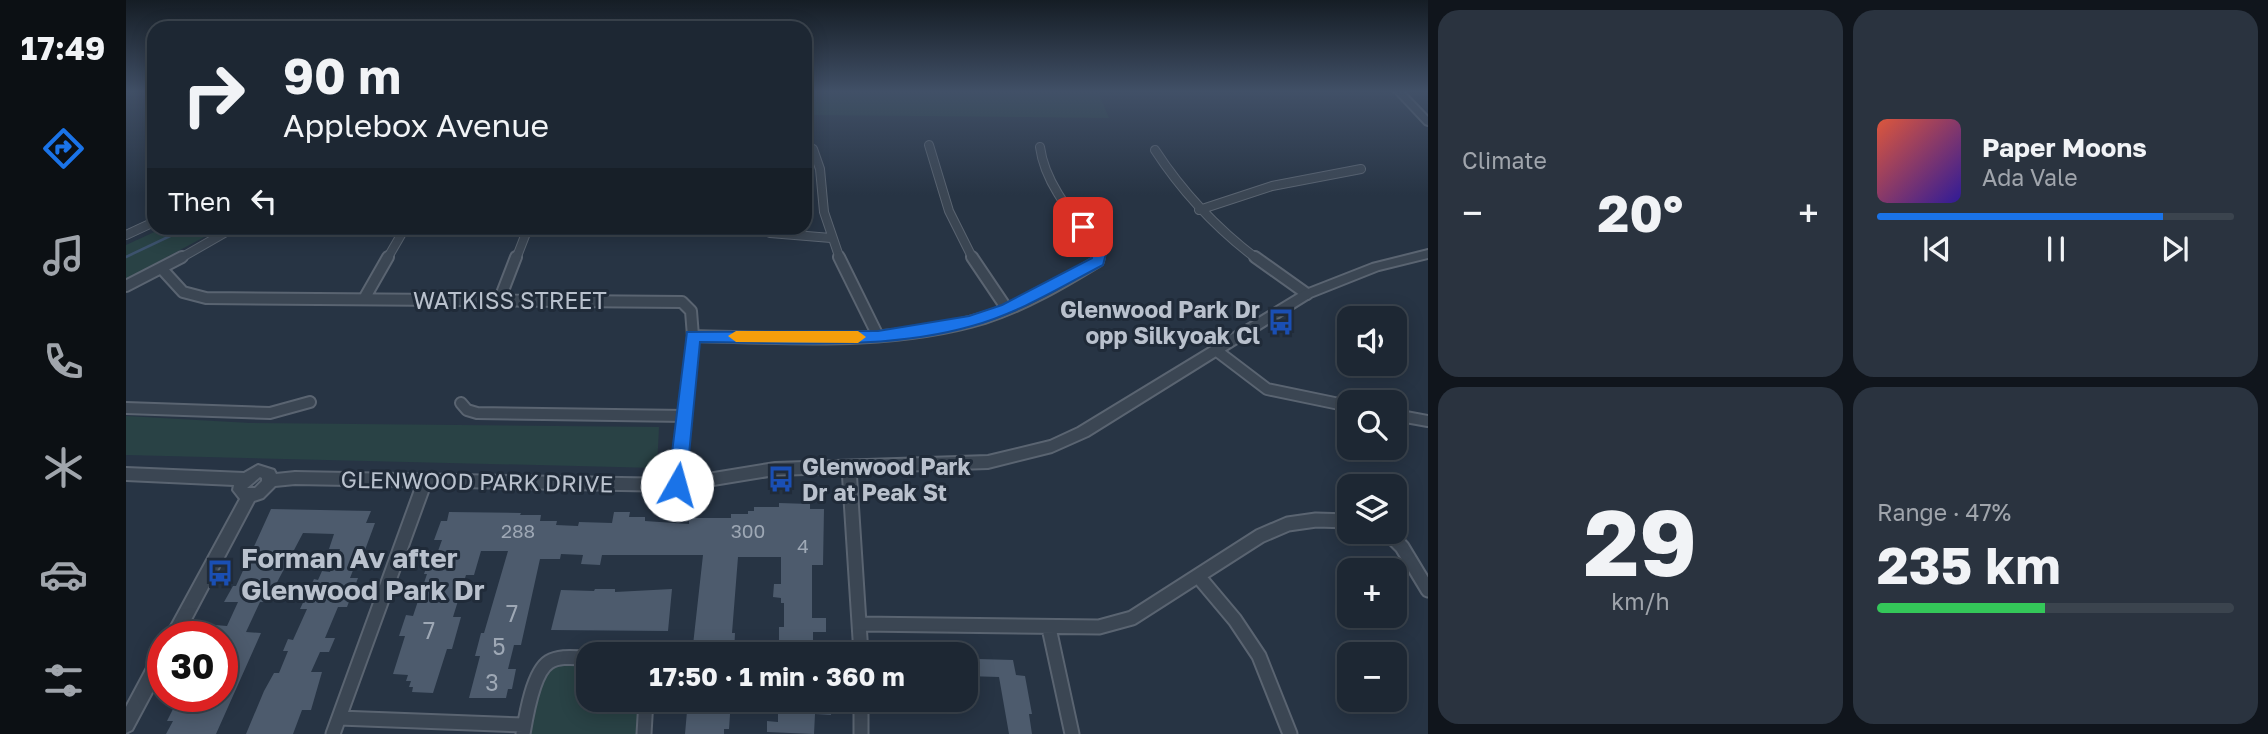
<!DOCTYPE html>
<meta charset="utf-8">
<style>
body{margin:0;font-family:"Golos Text",sans-serif;background:#2a333f;color:#f1f3f6;height:100vh;display:flex;flex-direction:column;font-size:26px;white-space:nowrap}
*{box-sizing:border-box;margin:0}
p{font-size:23px;color:#a0a5ac}
.icon{flex:none;width:38px;height:38px;fill:none;stroke:currentColor;stroke-width:2;stroke-linecap:round;stroke-linejoin:round}
.map{position:relative;flex:1;overflow:hidden}
.panel{display:flex;flex-direction:column;gap:10px;padding:10px;background:#10151c;width:840px}
.panel>*{flex:none}
.guide{position:absolute;left:21px;top:21px;width:665px;height:214px;border-radius:21px;box-shadow:0 4px 18px #0003,0 0 0 2px #3b444e;background:#1d2733;color:#f1f3f6;overflow:hidden}
.tools{position:absolute;left:1211px;top:306px;display:grid;gap:14px}
.tools a{display:grid;place-items:center;width:70px;height:70px;border-radius:14px;background:#1d2733;box-shadow:0 4px 18px #0003,0 0 0 2px #3b444e;font-size:35px}
.speed{position:absolute;left:21px;top:621px;display:flex;gap:14px;font-size:35px;font-weight:700;text-align:center}
.speed>*{display:grid;place-content:center;width:91px;height:91px;border-radius:50%;background:#1d2733;box-shadow:0 4px 18px #0003,0 0 0 2px #3b444e;line-height:1}
.speed .limit{border:10px solid #d22;background:#fff;color:#111}
.pin{position:absolute;display:grid;place-items:center;width:60px;height:60px;color:#fff;margin:-30px;border-radius:14px;box-shadow:0 4px 10px #0006}
.me{position:absolute;width:77px;margin:-38px;rotate:7deg;stroke-linejoin:round;filter:drop-shadow(0 0 5px #0008)}
.turn{display:flex;align-items:center;gap:24px;height:147px;padding:0 21px;font-size:32px}
.turn .icon{width:91px;height:91px;stroke-width:2.5}
.turn b{display:block;font-size:49px;line-height:60px}
.then{display:flex;align-items:center;height:66px;padding:0 21px;background:#0003;gap:14px;font-size:26px}
.big{font-size:52px;font-weight:700;line-height:1.1}
.panel .widget{flex:1;display:flex;flex-direction:column;justify-content:center;gap:10px;min-width:0;padding:0 24px;border-radius:21px;background:#2a333f}
.panel .dial{align-items:center;gap:0}
.dial b{font-size:91px;line-height:1}
.song{display:flex;align-items:center;gap:21px}
.cover{width:84px;height:84px;border-radius:10px;background:linear-gradient(135deg,hsl(10 70% 55%),hsl(250 70% 35%))}
.played{height:7px;border-radius:4px;background:linear-gradient(90deg,#1a73e8 80%,#3b444e 80%)}
.keys{display:flex;justify-content:space-around;direction:ltr}
.heat{display:flex;justify-content:space-between;align-items:center;font-size:38px;direction:ltr}
.charge{height:10px;border-radius:5px;background:linear-gradient(90deg,#34c759 47%,#3b444e 0)}
.panel .tiles{flex:1;display:grid;gap:10px;grid-template-columns:repeat(2,1fr)}
.trip{position:absolute;left:450px;top:642px;width:402px;height:70px;border-radius:21px;background:#1d2733;box-shadow:0 4px 18px #0003,0 0 0 2px #3b444e;font-weight:700;line-height:70px;text-align:center}
main{display:flex;flex:1;min-height:0}
.tab-bar{display:flex;flex-direction:column;width:126px;justify-content:space-around;align-items:center;background:#0c1014;color:#a0a5ac}
.tab-bar .icon{width:49px;height:49px}
.tab-bar .on{color:#1a73e8}
.tab-bar b{font-size:32px;color:#f1f3f6}
.map>svg:first-child{display:block}
.green{fill:#294245}
.lines{fill:none;stroke-linecap:round;stroke-linejoin:round}
.stream{stroke:#3c526d;stroke-width:2.5}
.building{fill:#4d5b6d}
.minor-far2-casing{stroke:#5a6471;stroke-width:10}
.minor-far1-casing{stroke:#5a6471;stroke-width:14}
.minor-casing{stroke:#5a6471;stroke-width:17}
.tertiary-casing{stroke:#5a6471;stroke-width:4}
.minor-far2{stroke:#3b4653;stroke-width:8}
.minor-far1{stroke:#3b4653;stroke-width:10}
.minor{stroke:#3b4653;stroke-width:13}
.tertiary{fill:#3b4653;fill-rule:evenodd}
.route{fill:#1a73e8;stroke:#114b97;stroke-width:2}
.slow{fill:#f59e0b}
.labels{text-anchor:middle;dominant-baseline:central;stroke-width:6;stroke-linejoin:round;paint-order:stroke}
.number-label{font-size:19px;fill:#9ea8b5}
.street-label{font-size:23px;fill:#b9c1cd;stroke:#202b39}
.poi-label{font-size:23px;font-weight:bold;fill:#b9c1cd;stroke:#202b39;text-anchor:end}
.near-number-label{font-size:23px;fill:#9ea8b5}
.near-poi-label{font-size:28px;font-weight:bold;fill:#b9c1cd;stroke:#202b39;text-anchor:start}
</style>
<main>
<nav class="tab-bar">
<b>17:49</b>
<svg class="icon on" aria-label="directions" viewBox="0 0 24 24"><path d="M12 3l9 9-9 9-9-9zM9 14v-3h6M13 9l2 2-2 2"/></svg>
<svg class="icon" aria-label="music" viewBox="0 0 24 24"><path d="M9 18V5l10-2v13"/><circle cx="6" cy="18" r="3"/><circle cx="16" cy="16" r="3"/></svg>
<svg class="icon" aria-label="phone" viewBox="0 0 24 24"><path d="M5 4h4l2 5-3 2q2 4 5 5l2-3 5 2v4C11 20 4 13 5 4z"/></svg>
<svg class="icon" aria-label="climate" viewBox="0 0 24 24"><path d="M12 3v18M4 7l16 10M4 17L20 7"/></svg>
<svg class="icon" aria-label="car" viewBox="0 0 24 24"><path d="M5 17H2v-5l4-1 3-4h7l3 4 3 1v5h-3M9 17h6M6 11h13"/><circle cx="7" cy="17" r="2"/><circle cx="17" cy="17" r="2"/></svg>
<svg class="icon" aria-label="filters" viewBox="0 0 24 24"><path d="M4 7h16M4 17h16"/><circle cx="9" cy="7" r="2"/><circle cx="15" cy="17" r="2"/></svg>
</nav>
<div class="map">
<svg width="1302" height="734" viewBox="0 0 1302 734">
<rect width="100%" height="100%" fill="#273444"/>
<path class="green" d="M679,92H972L983,118L679,115Z
M37,228H95L0,279V245Z
M0,416L124,423L533,427L531,468L0,455Z
M462,658V700H520L518,734H398L421,663Z"/>
<g class="lines">
<path class="stream" d="M0,257L61,228"/>
</g>
<path class="building" d="M653,503L684,504V509H698L697,565H686V618H700V632H687V654H664V651H653V627H658V603H655V598L647,597L648,584H655V557H612L606,633H609L608,654H566L577,555H476L474,565L455,564L457,555L435,554L434,559H414L395,645H388L382,669H390L386,689H382L380,698H343L354,656H349L355,633H358L382,551H355L348,575H340L327,617H335L326,649H321L307,693L286,692L287,687H283L285,681H280L282,675L267,674L279,636H273L280,615L287,616L301,574H298L302,562H308L316,540H308L315,521H321L323,512L395,513L394,515H415L414,521H431L430,525L452,526L453,522L486,523L488,512H504L503,517H519V521L563,524V518H605V514H622V511H628V507H653Z
M145,509L245,511L240,523H249L239,550H235L224,578H232L221,607H212L199,638H209L203,652H194L185,672H196L185,710H176L167,734H120L138,691L148,673H153L162,651H157L162,639L167,640L181,609H174L188,579L192,580L196,571L204,572L214,549H203L208,534L177,533L147,590H152L147,602H134L120,632L135,633L90,734H40L47,721H41L50,703H55L58,696H96V637H83L89,625L101,626L112,602H98L107,586H110Z
M469,589H489V592L546,589L542,631L425,630L435,590L468,591Z
M840,653H851L852,659L887,660L890,675L899,676L906,714H903L906,734H883L873,677L840,676Z
M562,700H605L603,729H598V734H559Z
M683,700H705V715L689,714L688,734L641,732V721L652,722V710L658,711L659,701L683,703Z"/>
<g class="lines">
<g class="minor-far2-casing">
<path id="minor-far2" d="M803,145L823,211L847,259
M679,146L687,149L694,169L698,212L714,259
M914,147C919,186 951,220 974,250L972,259
M1029,150C1057,193 1090,228 1131,259
M1073,210L1146,186L1235,169
M644,233L705,238
M0,235L28,222
M53,259L107,228
M261,259L279,228
M390,259L402,228"/>
</g>
<g class="minor-far1-casing">
<path id="minor-far1" d="M713,257L752,336
M846,257L881,309
M1129,257L1181,294
M36,269L57,292L80,298L556,302L565,311L567,336L553,469
M0,286L56,257
M238,299L262,257
M373,301L390,257
M567,336C663,338 765,346 858,318C899,305 936,283 972,261L973,257
M1091,351L1141,389L1223,406
M335,403L341,410L351,413L559,416
M0,408L144,413L184,402
M1269,415L1302,421
M723,466V469"/>
</g>
<g class="minor-casing">
<path id="minor" d="M723,468L735,654
M551,485L553,468
M1261,532L1276,547L1302,590
M1072,576L1109,620L1133,656L1164,734
M734,624L973,627L1006,618L1134,536L1162,524L1190,520L1223,521
M923,628L946,734
M735,700V734
M213,718L398,725
M207,734L299,481
M397,734C400,716 407,672 423,662C434,655 450,658 462,658
M518,734L520,700"/>
</g>
<g class="tertiary-casing">
<path id="tertiary" d="M1269,92H1278L1302,117V125L1299,124Z
M1302,250V258L1253,270L1185,297L962,436L926,452L862,468L649,475L551,491L169,484L149,486L137,498L128,501L56,637H39L114,499L107,490L108,485L0,480V468L118,473L132,465L148,470L150,474L169,472L551,479L649,463L862,456L924,441L952,428L1177,291L1246,264ZM134,477L136,478V481L129,488H121Z
M37,647V672L6,730L0,733V707L31,649Z"/>
</g>
<use href="#minor-far2" class="minor-far2"/>
<use href="#minor-far1" class="minor-far1"/>
<use href="#minor" class="minor"/>
<use href="#tertiary" class="tertiary"/>
</g>
<linearGradient id="sky" x2="0" y2="1"><stop stop-color="#151d25"/><stop offset="0.47" stop-color="#415067"/><stop offset="1" stop-color="#415067" stop-opacity="0"/></linearGradient>
<rect width="1302" height="195" fill="url(#sky)"/>
<path class="route" d="M957,222L962,224L981,250L977,265C935,287 893,313 846,326C759,351 664,342 574,342L560,485L557,490L551,493L545,490L542,485L561,332L752,331L843,316L876,305L966,258L967,250L950,227Z"/>
<path class="slow" d="M610,331H732L740,337L732,343L610,342L602,336Z"/>
<defs>
<g id="bus-bare" transform="scale(2.1)"><path d="M-5-6H5V4H4V6H2V4H-2V6H-4V4H-5ZM-3.5-4V0h7V-4ZM-3.5 1.2v1.5H-2V1.2ZM2 1.2v1.5H3.5V1.2Z" fill="#1a4fb4" stroke="#202b39" stroke-width="2.5" paint-order="stroke"/></g>
</defs>
<g fill-rule="evenodd">
<use href="#bus-bare" x="1155" y="322"/>
<use href="#bus-bare" x="655" y="479"/>
<use href="#bus-bare" x="94" y="573"/>
</g>
<g class="labels">
<g class="number-label">
<text x="392" y="530">288</text>
<text x="622" y="530">300</text>
<text x="677" y="545">4</text>
</g>
<g class="street-label">
<text x="384" y="300">WATKISS STREET</text>
<text transform="translate(351 481) rotate(1)">GLENWOOD PARK DRIVE</text>
</g>
<g class="poi-label">
<text x="1134" y="309">Glenwood Park Dr<tspan x="1134" dy="26">opp Silkyoak Cl</tspan></text>
<text x="676" y="466" text-anchor="start">Glenwood Park<tspan x="676" dy="26">Dr at Peak St</tspan></text>
</g>
<g class="near-number-label">
<text x="386" y="613">7</text>
<text x="303" y="630">7</text>
<text x="373" y="646">5</text>
<text x="366" y="682">3</text>
</g>
<g class="near-poi-label">
<text x="115" y="557">Forman Av after<tspan x="115" dy="32">Glenwood Park Dr</tspan></text>
</g>
</g>
</svg>
<div class="tools">
<a><svg class="icon" aria-label="sound" viewBox="0 0 24 24"><path d="M4 9h4l5-4v14l-5-4H4zM17 9q2 3 0 6"/></svg></a>
<a><svg class="icon" aria-label="search" viewBox="0 0 24 24"><circle cx="10" cy="10" r="6"/><path d="M15 15l6 6"/></svg></a>
<a><svg class="icon" aria-label="layers" viewBox="0 0 24 24"><path d="M12 4l9 5-9 5-9-5zM3 14l9 5 9-5"/></svg></a>
<a>+</a>
<a>−</a>
</div>
<div class="speed"><div class="limit">30</div></div>
<div class="pin" style="left:957px;top:227px;background:#d93025"><svg class="icon" aria-label="arrive" viewBox="0 0 24 24"><path d="M6 21V4h12l-3 4 3 4H6"/></svg></div>
<svg class="me" style="left:551px;top:485px" viewBox="-20 -20 40 40"><circle r="19" fill="#fff"/><path d="M0-13L10 11 0 6-10 11z" fill="#1a73e8"/></svg>
<div class="trip">17:50 · 1 min · 360 m</div>
<div class="guide">
<div class="turn"><svg class="icon" aria-label="right" viewBox="0 0 24 24"><path d="M7 20v-9h11M14 6l5 5-5 5"/></svg><div><b>90 m</b>Applebox Avenue</div></div>
<div class="then">Then<svg class="icon" aria-label="left" viewBox="0 0 24 24"><path d="M17 20v-9H6M10 6l-5 5 5 5"/></svg></div>
</div>
</div>
<section class="panel">
<div class="tiles">
<div class="widget"><p>Climate</p>
<div class="heat"><a>−</a><b class="big">20°</b><a>+</a></div>
</div>
<div class="widget">
<div class="song"><i class="cover"></i><div><b>Paper Moons</b><p>Ada Vale</p></div></div>
<div class="played"></div>
<div class="keys"><svg class="icon" aria-label="previous" viewBox="0 0 24 24"><path d="M18 5L8 12l10 7zM5 5v14"/></svg><svg class="icon" aria-label="pause" viewBox="0 0 24 24"><path d="M8 5v14M16 5v14"/></svg><svg class="icon" aria-label="next" viewBox="0 0 24 24"><path d="M6 5l10 7-10 7zM19 5v14"/></svg></div>
</div>
<div class="widget dial"><b>29</b><p>km/h</p></div>
<div class="widget"><p>Range · 47%</p><b class="big">235 km</b><div class="charge"></div></div>
</div>
</section>
</main>
